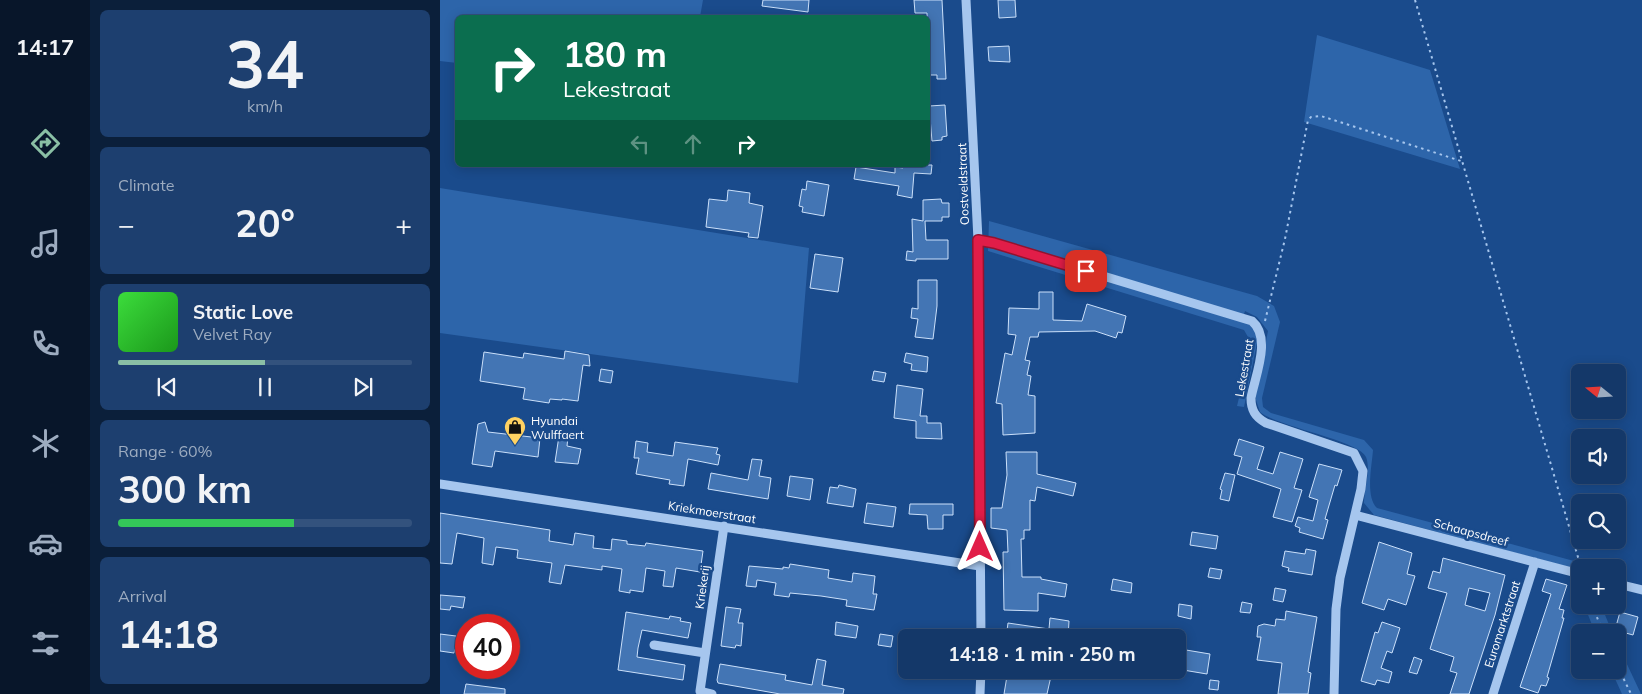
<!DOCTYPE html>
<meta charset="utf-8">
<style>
body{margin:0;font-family:Mulish,sans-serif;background:#1d3f6f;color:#f1f3f6;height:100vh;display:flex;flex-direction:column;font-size:19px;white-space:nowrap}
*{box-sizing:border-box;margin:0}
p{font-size:16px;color:#9dacc0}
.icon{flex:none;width:28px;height:28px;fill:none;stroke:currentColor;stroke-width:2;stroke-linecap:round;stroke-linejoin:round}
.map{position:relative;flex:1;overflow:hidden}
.side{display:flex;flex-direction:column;gap:10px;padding:10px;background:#0b1f3a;width:350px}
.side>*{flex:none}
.hud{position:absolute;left:15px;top:15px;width:475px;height:152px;border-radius:8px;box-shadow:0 2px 12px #0003,0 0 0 1px #33527d;background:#0b6e4f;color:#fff;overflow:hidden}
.needle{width:32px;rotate:288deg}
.fabs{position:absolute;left:1131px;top:364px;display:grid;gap:10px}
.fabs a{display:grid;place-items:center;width:55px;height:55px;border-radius:8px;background:#143869;box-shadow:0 2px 12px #0003,0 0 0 1px #33527d;font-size:25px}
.speed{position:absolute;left:15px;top:614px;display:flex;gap:10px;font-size:25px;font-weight:700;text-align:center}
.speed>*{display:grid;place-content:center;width:65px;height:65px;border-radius:50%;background:#143869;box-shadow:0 2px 12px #0003,0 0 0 1px #33527d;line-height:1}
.speed .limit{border:8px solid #d22;background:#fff;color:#111}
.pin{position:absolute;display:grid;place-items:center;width:42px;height:42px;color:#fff;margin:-21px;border-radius:10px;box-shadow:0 2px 8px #0006}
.me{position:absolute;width:55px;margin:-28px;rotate:0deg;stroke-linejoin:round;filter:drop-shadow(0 0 4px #0008)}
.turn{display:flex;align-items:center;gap:18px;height:105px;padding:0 25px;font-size:22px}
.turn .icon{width:65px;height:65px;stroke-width:2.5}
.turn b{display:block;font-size:35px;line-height:42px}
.lanes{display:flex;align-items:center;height:48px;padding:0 25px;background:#0003;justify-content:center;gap:25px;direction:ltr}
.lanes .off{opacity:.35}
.big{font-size:38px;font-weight:700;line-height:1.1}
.side .card{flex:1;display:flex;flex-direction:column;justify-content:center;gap:8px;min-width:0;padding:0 18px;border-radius:8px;background:#1d3f6f}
.side .dial{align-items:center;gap:0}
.dial b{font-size:65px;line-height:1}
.song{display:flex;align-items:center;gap:15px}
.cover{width:60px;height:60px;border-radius:8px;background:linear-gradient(135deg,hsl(120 70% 55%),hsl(120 70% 35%))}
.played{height:5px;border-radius:2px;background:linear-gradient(90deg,#8abfa5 50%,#33527d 50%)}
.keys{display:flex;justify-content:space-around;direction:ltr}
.heat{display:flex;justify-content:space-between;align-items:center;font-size:28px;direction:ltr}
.charge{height:8px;border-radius:4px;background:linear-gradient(90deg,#34c759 60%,#33527d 0)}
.trip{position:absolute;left:458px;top:629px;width:288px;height:50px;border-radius:8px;background:#143869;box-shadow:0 2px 12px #0003,0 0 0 1px #33527d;font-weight:700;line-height:50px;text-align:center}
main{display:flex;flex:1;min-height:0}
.dock{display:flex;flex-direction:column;width:90px;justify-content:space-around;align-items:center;background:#08162a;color:#9dacc0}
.dock .icon{width:35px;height:35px}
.dock .selected{color:#8abfa5}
.dock b{font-size:22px;color:#f1f3f6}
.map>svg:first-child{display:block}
.green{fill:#2d65aa}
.building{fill:#4375b4;stroke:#cbe0fa;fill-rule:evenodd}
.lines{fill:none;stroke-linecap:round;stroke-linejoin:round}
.path{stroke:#a6c6ee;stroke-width:2;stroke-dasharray:2.5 4;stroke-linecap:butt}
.minor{stroke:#a6c6ee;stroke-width:9}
.route-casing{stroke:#92132f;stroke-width:12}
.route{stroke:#e11d48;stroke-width:9}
.labels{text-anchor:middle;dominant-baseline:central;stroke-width:5;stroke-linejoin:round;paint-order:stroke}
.street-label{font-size:12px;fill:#fff;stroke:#1a4b8c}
.poi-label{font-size:12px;fill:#fff;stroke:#1a4b8c;text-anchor:start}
</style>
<main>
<nav class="dock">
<b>14:17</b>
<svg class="icon selected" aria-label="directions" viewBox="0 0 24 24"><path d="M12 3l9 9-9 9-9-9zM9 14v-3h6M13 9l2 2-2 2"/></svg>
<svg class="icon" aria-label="music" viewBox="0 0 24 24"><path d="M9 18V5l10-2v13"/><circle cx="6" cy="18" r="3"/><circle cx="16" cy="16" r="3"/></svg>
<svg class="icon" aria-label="phone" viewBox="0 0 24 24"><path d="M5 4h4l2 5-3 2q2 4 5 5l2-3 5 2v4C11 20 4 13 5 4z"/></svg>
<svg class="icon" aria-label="climate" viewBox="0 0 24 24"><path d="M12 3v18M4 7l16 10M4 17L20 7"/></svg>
<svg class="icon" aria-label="car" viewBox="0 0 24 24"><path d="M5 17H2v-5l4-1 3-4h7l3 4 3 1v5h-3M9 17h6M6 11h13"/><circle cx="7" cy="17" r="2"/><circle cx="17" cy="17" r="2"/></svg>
<svg class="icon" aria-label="filters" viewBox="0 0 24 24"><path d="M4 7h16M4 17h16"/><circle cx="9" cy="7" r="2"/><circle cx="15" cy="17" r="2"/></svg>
</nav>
<section class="side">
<div class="card dial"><b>34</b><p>km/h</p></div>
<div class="card"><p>Climate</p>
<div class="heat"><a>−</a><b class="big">20°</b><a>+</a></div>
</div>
<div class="card">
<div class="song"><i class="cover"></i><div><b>Static Love</b><p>Velvet Ray</p></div></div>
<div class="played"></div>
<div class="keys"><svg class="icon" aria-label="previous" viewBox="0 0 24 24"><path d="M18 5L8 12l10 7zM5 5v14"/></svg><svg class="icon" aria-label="pause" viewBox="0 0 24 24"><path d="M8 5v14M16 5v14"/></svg><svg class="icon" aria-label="next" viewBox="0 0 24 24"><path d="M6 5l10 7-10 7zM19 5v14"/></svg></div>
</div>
<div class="card"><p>Range · 60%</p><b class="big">300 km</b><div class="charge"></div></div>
<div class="card"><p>Arrival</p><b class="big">14:18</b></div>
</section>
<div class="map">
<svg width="1202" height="694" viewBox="0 0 1202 694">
<rect width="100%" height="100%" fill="#1a4b8c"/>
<path class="green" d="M0,0H263L260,17L214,14L213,18H18L17,63L0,61Z
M877,35L990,70L1020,169L864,122Z
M0,188L369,248L358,383L0,333Z
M549,221L817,296L834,306L840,322L822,398L823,407L831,413L924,440L933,450C932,466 925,496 937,508L1134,561L1132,568L934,515L924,503C924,490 931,469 926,457C918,440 840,428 820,412L816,400V393L828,331L817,317L805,311L802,321L813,326L817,337V343L804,407L797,406L812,344L804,330L548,251Z
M1144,605H1161L1172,632H1155Z
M1178,645L1201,694H1182L1171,670H1178Z"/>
<path class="building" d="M323,0H369L368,12L322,6Z
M474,0H502L506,79H497V75H490V67H488L487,13H475Z
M558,0H575L576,17L559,18Z
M569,46L570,62L549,61L548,47Z
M505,105L507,136L502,137V140L492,141L489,106Z
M463,165H492L491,174L474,173L472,198L457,195L459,186L414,179L416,167L455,173V167L463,168Z
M367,181L389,185L384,216L362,212L363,207L359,206L362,189L366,190Z
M288,190L310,193L309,203L323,206L318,238L308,237L309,233L266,227L269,199L287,201Z
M501,199L502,203H509V217H502V221H485L486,240H508V259H476V261L466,260L467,251L473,252L472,219L483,221V200Z
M375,254L403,258L398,292L370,288Z
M478,280H497V306L493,339L475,337L478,319L471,318L472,308L478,309Z
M599,292H613V320L642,321L647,304L686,316L682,333L678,332L676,338L655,331L599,332L598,337H590L585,360L590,361L587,375L591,376L588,395L595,396V433L563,435L562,404L556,403L565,353L572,355L576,335L568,334L569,308L599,309Z
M125,351L149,355L150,366L143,365L138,401L122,399V400L110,399L109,403L83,399L85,388L40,381L44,352L83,358L84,353L124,359Z
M466,353L488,357L487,372L471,370L472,364L464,362Z
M161,369L173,371L171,383L159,381Z
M434,371L446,373L444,382L432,380Z
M457,385L483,389L480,416H487V423H501L502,439L476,438V421L454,418Z
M45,422L48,432L100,438L98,457L55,451L52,467L32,464L38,424Z
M119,436L128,437L127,446L141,449L138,464L115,462Z
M799,439L824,447L817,469L833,474L840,452L863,459L854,488L862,490L852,522L833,517L841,489L797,474L802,457L794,455Z
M196,441L208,443L207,452L233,456L235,442L278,448L276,454L280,455L278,465L248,459L244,486L229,484L230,480L196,474L199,458H194Z
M566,452H597V474L636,483L633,496L597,487L595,501L590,500V530H584V539H581L582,577H601V579L627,584L625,597L598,593V611L564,610L563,552H568L567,530L551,528V508H562L567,475Z
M312,459L322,460L319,476L331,478L328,499L268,489L271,473L308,480Z
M879,464L902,470L897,486L895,485L885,519L888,520L883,539L859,532L860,528L855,526L858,517L873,521L878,500L869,497Z
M785,473L795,475L789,501L780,499L782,490L780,489Z
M350,476L373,479L370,500L347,496Z
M399,485L416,489L413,507L387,503L390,487L398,488Z
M427,503L456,507L453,527L424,523Z
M470,504H513V515H503V529H488L487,515L469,514Z
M0,513L110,530L109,541L128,544L133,545L135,533L154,536L153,548L171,550L172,539L187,541V544L205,546L206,543L263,551L260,572L236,568L233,587L223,586L225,571L206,568L203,592L190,590V593L179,591L182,569L162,566V570L125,565L121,584L109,582L112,563L77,558L78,550L56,547L53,565L42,563L44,538L17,533L12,564L0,563Z
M752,532L778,536L776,549L750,545Z
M939,542L972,553L967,574L975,576L966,605L948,599L944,610L922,603Z
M866,549L876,551L872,575L848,571L849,568L842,566L845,551L865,554Z
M1003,558L1065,575L1055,615L1029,694H1010L1017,673L1010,671L1014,657L990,649L1007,593L988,588L993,571L1000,573ZM1029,588L1050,593L1045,611L1025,605Z
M350,564L389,570L388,578L412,582L413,573L435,576L433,594H437L434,610L406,606L407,600L381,596L350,593L349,597L334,595L336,583L317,580L316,587L306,586L309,566L343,569V567L349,568Z
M770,568L782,570L780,579L768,577Z
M673,579L692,583L691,593L671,590Z
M1106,579L1127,585L1119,609L1124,610L1122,618H1124L1107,677L1109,678L1106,686L1101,685L1098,693L1080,687L1111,594L1102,591Z
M835,588L846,590L843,602L833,600Z
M0,595L25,597L23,608L11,606L10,610L0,609Z
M802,602L812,604L810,613L800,612Z
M739,604L752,606L751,619L738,616Z
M286,607L301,609L298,623H303L301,646L296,645L295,648L281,646Z
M846,611L877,617L868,672L871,673L868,694H838L842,663L817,660L821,637H817L818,626L824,624L835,626L836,619L845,620Z
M186,612L229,619L230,616L241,618L240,621L251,623L248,638L202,630L198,648L197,657L245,665L243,680L178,670Z
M1180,612L1198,617L1193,635L1175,630Z
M610,618L629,621L628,638H566L568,623L609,629Z
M396,622L418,626L416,638L395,635Z
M942,622L960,628L952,653L947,651L941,668L952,672L949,683L937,680L935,685L921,681L935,632L938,633Z
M0,634L24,637L22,650L15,649L14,653L0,651Z
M440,634L453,636L451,647L438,645Z
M746,650L770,654L767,674L743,670Z
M974,657L982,660L977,674L969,672Z
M377,659L386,661L382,685L404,689L403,694H340L278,683L277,680L280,664L346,675L345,680L372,685Z
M568,670H584L611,676L607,694H564Z
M770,680L779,681L778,690L769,689Z
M26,684L65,689V694H24Z"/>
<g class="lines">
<path class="path" d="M975,0L1140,564
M825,321L845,239L868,120L871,117L881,116L1021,161
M1152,605L1163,632
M1178,667L1191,694"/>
<path class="minor" d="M526,0L538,240L541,638
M538,240L554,243L812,321C832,338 815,376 811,398C811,410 815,417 826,423L914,453L923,471L921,489L900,578L896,609L894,694
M0,484L540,566
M915,515L1140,574
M1178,584L1202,590
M214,645L265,653
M272,694L260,691L284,526
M540,694L541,670
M1053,694L1095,562"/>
</g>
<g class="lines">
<g class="route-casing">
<path id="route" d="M540,547L538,240L554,243L646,271"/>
</g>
<use href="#route" class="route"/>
</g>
<defs>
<g id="shop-pin" transform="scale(1.125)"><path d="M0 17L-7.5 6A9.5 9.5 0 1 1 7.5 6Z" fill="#ffd262" stroke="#1a4b8c"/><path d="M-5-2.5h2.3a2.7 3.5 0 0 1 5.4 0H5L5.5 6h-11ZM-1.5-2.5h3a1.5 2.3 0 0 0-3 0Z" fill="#111"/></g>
</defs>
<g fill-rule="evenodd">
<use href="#shop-pin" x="75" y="427"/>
</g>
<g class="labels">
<g class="street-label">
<text transform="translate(523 184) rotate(-92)">Oostveldstraat</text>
<text transform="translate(804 368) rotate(-80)">Lekestraat</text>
<text transform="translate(272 512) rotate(9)">Kriekmoerstraat</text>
<text transform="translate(1031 532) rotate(15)">Schaapsdreef</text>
<text transform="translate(262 587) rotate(-82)">Kriekerij</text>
<text transform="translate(1062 624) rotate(-72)">Euromarktstraat</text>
</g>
<g class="poi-label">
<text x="91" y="420">Hyundai<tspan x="91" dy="14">Wulffaert</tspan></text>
</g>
</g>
</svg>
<div class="fabs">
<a><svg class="needle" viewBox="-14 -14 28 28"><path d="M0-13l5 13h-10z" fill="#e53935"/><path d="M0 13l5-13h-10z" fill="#9dacc0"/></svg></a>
<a><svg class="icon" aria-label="sound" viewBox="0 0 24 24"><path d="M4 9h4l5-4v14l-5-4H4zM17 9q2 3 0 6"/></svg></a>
<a><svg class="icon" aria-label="search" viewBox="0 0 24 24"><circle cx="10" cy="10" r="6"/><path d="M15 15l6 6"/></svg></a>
<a>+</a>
<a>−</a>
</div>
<div class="speed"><div class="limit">40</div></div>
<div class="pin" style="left:646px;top:271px;background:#d93025"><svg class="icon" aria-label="arrive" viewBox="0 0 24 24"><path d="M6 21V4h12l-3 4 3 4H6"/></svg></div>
<svg class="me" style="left:540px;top:547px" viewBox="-20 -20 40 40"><path d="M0-17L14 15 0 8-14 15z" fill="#e11d48" stroke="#fff" stroke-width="4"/></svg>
<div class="trip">14:18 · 1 min · 250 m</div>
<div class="hud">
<div class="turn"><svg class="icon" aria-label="right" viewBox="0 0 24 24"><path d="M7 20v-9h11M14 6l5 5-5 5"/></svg><div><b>180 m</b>Lekestraat</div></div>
<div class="lanes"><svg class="icon off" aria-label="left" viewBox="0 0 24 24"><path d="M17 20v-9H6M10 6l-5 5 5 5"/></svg><svg class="icon off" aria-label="ahead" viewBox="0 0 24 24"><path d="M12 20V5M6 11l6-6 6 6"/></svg><svg class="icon" aria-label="right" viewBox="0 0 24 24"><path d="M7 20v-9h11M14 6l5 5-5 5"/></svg></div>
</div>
</div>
</main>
